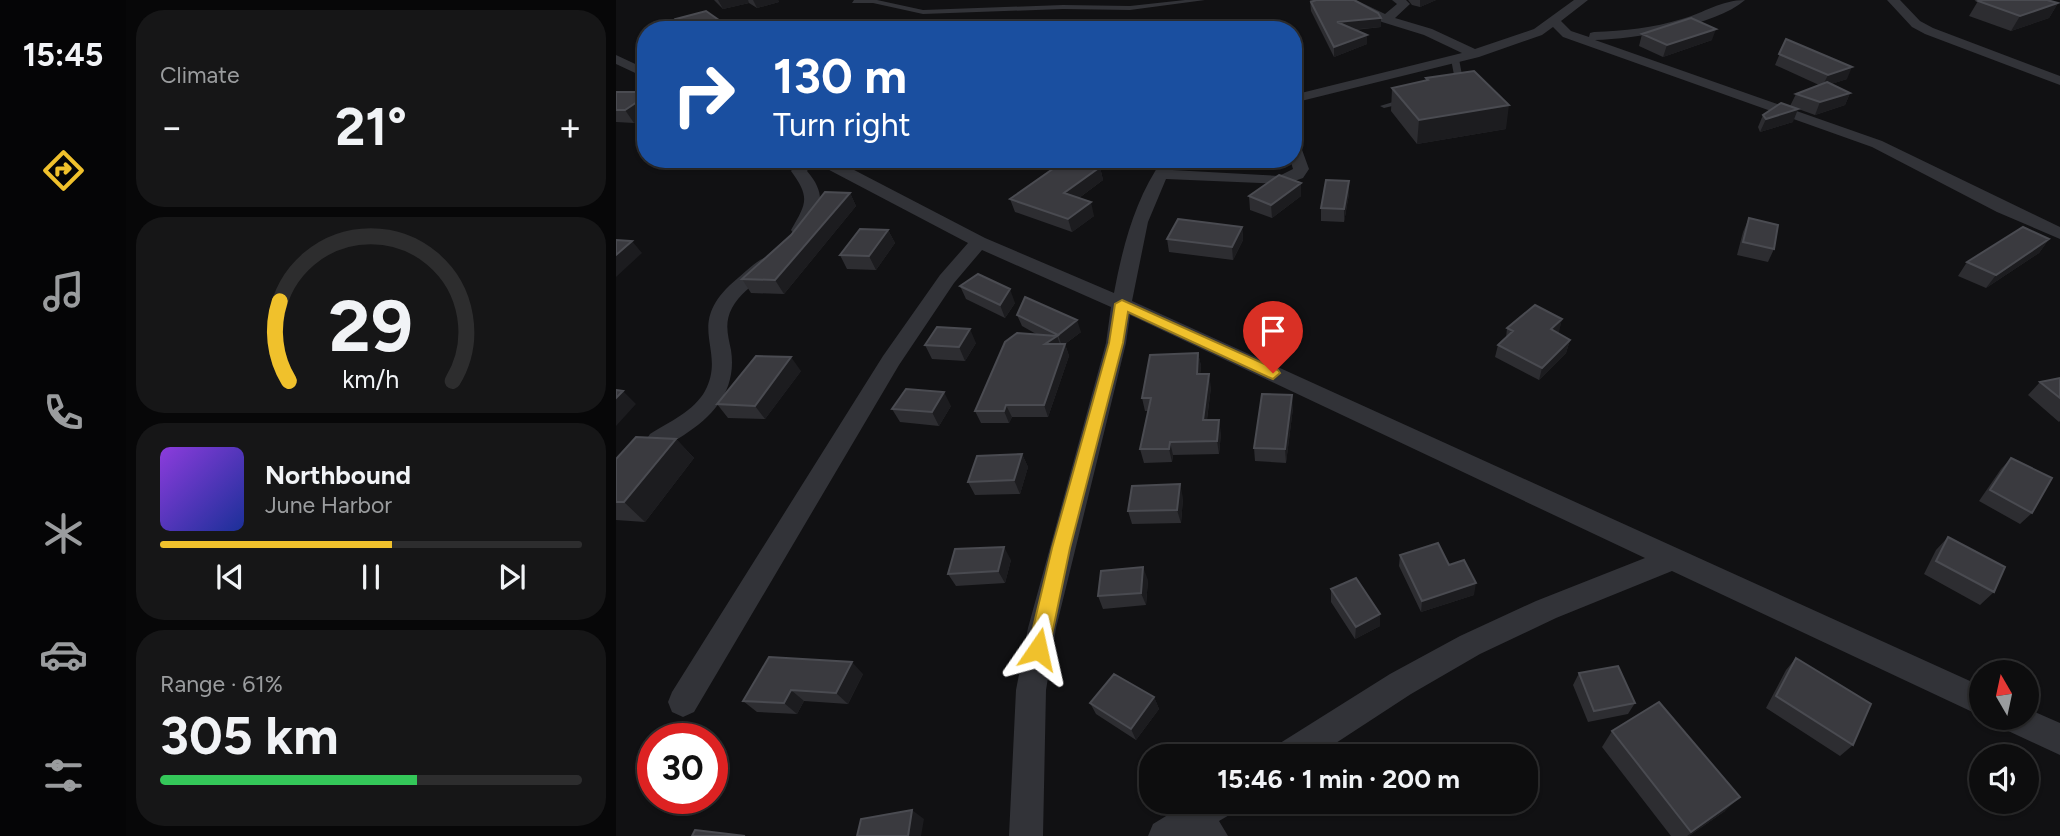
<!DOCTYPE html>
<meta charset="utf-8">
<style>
body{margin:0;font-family:Figtree,sans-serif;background:#161617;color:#f1f3f6;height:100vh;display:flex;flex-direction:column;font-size:26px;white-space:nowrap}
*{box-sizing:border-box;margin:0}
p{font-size:23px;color:#9a9c9e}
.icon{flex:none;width:38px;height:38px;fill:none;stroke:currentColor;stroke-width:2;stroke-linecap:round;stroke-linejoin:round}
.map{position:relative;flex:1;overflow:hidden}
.drawer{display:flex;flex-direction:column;gap:10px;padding:10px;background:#070708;width:490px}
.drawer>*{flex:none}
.top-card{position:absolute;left:21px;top:21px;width:665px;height:147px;border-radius:28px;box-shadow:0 2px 5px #0004,0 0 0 2px #2d2d2e;background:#1a4fa0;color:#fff;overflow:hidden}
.needle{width:46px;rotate:351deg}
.controls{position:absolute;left:1353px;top:660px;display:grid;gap:14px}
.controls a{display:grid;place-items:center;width:70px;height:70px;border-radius:50%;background:#0d0d0e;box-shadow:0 2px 5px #0004,0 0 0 2px #2d2d2e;font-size:35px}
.speed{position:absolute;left:21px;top:723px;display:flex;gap:14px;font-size:35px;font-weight:700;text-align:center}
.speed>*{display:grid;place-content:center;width:91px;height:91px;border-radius:50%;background:#0d0d0e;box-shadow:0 2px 5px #0004,0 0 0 2px #2d2d2e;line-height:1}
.speed .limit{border:10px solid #d22;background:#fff;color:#111}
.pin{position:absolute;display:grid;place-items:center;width:60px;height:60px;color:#fff;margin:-72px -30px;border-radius:50% 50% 50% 0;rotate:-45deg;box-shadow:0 0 7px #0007}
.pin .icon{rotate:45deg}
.me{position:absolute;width:77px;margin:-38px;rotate:11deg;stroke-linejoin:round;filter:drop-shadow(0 0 5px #0008)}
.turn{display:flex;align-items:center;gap:24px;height:147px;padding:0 21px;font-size:32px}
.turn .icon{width:91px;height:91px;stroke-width:2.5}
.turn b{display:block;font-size:49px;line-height:60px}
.big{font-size:52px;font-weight:700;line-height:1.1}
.drawer .card{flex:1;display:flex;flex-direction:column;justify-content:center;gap:10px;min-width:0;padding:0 24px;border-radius:28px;background:#161617}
.drawer .dial{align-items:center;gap:0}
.dial svg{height:182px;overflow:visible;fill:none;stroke:#2d2d2e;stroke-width:7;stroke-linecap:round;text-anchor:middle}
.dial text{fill:#f1f3f6;stroke:none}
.song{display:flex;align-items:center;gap:21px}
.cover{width:84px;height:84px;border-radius:10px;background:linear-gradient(135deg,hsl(270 70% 55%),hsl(230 70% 35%))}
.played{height:7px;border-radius:4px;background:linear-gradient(90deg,#f0c12c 55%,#2d2d2e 55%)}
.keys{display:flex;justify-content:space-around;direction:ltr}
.heat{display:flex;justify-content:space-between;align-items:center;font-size:38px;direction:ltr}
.charge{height:10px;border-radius:5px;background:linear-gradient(90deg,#34c759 61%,#2d2d2e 0)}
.trip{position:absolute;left:523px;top:744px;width:399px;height:70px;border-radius:28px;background:#0d0d0e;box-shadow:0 2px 5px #0004,0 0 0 2px #2d2d2e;font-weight:700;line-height:70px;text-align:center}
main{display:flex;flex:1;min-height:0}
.tab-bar{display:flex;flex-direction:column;width:126px;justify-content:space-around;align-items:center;background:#050506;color:#9a9c9e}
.tab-bar .icon{width:49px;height:49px}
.tab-bar .current{color:#f0c12c}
.tab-bar b{font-size:32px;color:#f1f3f6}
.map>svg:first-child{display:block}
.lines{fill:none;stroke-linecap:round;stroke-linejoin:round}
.service{fill:#323338;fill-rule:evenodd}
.minor{fill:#323338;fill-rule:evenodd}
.wall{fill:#2d2d31}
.shaded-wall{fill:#1c1c1f}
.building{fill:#3a3a3f;stroke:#4a4b51;stroke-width:2}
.route{fill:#f0c12c;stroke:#9c7d1d;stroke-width:2}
</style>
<main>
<nav class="tab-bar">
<b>15:45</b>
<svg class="icon current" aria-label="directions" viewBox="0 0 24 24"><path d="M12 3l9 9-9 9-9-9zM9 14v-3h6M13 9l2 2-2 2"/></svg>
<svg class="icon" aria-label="music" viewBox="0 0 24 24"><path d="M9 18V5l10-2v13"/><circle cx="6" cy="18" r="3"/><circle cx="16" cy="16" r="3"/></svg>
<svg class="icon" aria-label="phone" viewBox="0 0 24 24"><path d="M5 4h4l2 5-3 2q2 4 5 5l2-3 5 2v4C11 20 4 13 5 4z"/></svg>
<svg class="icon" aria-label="climate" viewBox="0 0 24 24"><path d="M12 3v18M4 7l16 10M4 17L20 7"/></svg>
<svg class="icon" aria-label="car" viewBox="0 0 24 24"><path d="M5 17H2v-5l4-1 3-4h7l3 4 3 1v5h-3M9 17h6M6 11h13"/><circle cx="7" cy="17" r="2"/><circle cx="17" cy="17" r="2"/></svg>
<svg class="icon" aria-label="filters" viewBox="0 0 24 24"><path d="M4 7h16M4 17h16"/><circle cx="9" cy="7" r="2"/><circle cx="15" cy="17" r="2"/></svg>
</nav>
<section class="drawer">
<div class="card"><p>Climate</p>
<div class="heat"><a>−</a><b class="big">21°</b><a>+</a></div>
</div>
<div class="card dial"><svg viewBox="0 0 100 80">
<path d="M14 69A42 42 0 1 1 86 69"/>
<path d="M14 69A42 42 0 0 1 10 34" stroke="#f0c12c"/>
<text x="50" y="56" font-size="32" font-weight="700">29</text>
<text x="50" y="72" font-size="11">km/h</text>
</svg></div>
<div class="card">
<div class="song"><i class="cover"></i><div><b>Northbound</b><p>June Harbor</p></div></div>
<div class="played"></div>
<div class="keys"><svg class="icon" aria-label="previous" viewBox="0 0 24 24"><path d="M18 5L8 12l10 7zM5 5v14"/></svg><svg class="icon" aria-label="pause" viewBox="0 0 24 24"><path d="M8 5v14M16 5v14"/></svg><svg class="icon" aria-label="next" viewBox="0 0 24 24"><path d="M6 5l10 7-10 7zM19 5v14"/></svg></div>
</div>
<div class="card"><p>Range · 61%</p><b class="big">305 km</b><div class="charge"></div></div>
</section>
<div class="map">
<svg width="1444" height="836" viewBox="0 0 1444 836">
<rect width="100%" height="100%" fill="#111113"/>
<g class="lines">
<path class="service" d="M238,0H261L307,10L447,5L514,6L569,0H589L514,10L447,9L307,14L257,3H236Z
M839,57L843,59L846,75L855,86L854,88H848L838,75L835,59Z
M790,98H793V102L768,108L764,106Z"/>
<path class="minor" d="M725,0H740L769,14L781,4L776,0H790L794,4L779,18L816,29L859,49L918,29L958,0H972L945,21L955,31L973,37L974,33L978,32C1008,31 1037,28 1066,19C1088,13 1105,0 1129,0C1099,26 1019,39 979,40L1266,141L1444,227V239L1381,212L1256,147L947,37L937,27L926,35L863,57L677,103V95L846,53L808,35L766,22Z
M1271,0H1284L1304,21L1317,28L1444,76V85L1309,34L1296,27Z
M0,55L30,69V78L0,64Z
M677,142L685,147L693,169L687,178L670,184L550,179L532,222L516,301L1365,686V716L1056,571L940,618L864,654L795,694L700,756H656L661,745L774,674L844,636L920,601L1029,558L514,315L510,343L440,628L430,690L427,836H393L400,690L412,628L490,343L495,307L366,250L338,283L283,365L78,712L67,717L56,712L52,702L56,692L267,356L324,275L352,243L198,162L191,171C211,194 206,210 190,234H178L175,230C191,203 194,197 175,171L184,159H217L369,238L498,293C507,245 519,199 547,159H563L556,170L663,176L677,169L674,159H677Z
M153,256L162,262C150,279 126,288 116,308C108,323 112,335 115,350C121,389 99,415 68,435C56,442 48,450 34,446L30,440L34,434C53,422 78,411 89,391C112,348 65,325 122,278C131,270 142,259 153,256Z
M1410,708L1444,723V755L1388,729L1384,718H1410Z
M573,802H619L615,814L603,821L612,836H532L537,824Z"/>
</g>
<path class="wall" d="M98,0H162L163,2L141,8L133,3L107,9Z
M694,0H738L765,27L739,30L751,44L718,57L695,11Z
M792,0H820L804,7L796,5Z
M1362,1L1442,3L1433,18L1395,31L1353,16Z
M60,19L117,30L65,28Z
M1026,34L1096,40L1047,57L1023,46Z
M1170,39L1231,79L1215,84L1234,93L1229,105L1199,115L1174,106L1180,94L1203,85L1159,65Z
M810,78L890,129L801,144L775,111L776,88L810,81Z
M0,92H30V114L18,123L0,122Z
M1147,115L1177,122L1144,132L1142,127Z
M484,167L487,180L463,198L478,216L456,232L399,212L394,199Z
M234,193L240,206L168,294L135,293L126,279Z
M733,194L728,222L705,221V208Z
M633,196H685L656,218L634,210Z
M1133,218L1158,249L1152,262L1121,255L1127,232Z
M626,227L627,240L617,260L553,252L551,239Z
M272,230L279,243L260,270L231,269L224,255Z
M1433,239L1423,253L1370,288L1342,276L1351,262Z
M344,286L399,303L389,318L350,299Z
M401,315L465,332L449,344L453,356L432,417H396L393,423H365L359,411L422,335L406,326Z
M946,319L942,333L954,340L950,353L923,380L879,357L882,345L890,338L891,328Z
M360,343L349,361L316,359L309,345Z
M582,353L585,366L584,374L595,387L591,420L605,433L603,454L557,455L556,462L528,463L524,449L532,411H529L526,398Z
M185,371L149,419L112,418L101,404Z
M1444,378V421L1443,422L1412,395L1424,382Z
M335,406L323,426L284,422L276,409Z
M677,408L670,463L639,461L638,448Z
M60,439L78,458L29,522L0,520V502Z
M406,454L412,467L404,494L359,495L352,482Z
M1395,458L1416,513L1404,524L1363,501L1385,469Z
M567,498L565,523L516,524L512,511Z
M1332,537L1378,592L1364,605L1308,574L1320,550Z
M784,555L858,595L805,612L783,566Z
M395,560L389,583L340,586L332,574Z
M532,580L530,605L487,609L482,596Z
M715,589L764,626L739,639L715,602Z
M1180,658L1237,745L1224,756L1150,708L1170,670Z
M963,673L1019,703L1012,714L972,722L957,685Z
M247,674L232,704L188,701L181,714L141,712L127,701Z
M538,697L543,709L520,740L480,714L474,703Z
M996,731L1109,811L1073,836H1055L986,747Z"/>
<path class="shaded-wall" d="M102,0H132L133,3L107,9Z
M137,0H162L163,2L141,8Z
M804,0H820L804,7Z
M1442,3L1433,18L1395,31L1404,16Z
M765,18V27L721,31V22Z
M1100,29L1096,40L1047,57L1051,45Z
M751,35V44L718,57V47Z
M1236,67L1231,79L1206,87L1212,75Z
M1234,93L1229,105L1199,115L1204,102Z
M30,96V114L18,123L9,110Z
M893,105L890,129L801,144L803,120Z
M1182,109L1177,122L1144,132L1150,119Z
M484,167L487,180L452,206L448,193Z
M733,181V194L728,222V209Z
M685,183V196L656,218L655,205Z
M234,193L240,206L168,294L159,280Z
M475,202L478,216L456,232L452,219Z
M626,227L627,240L617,260L616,247Z
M272,230L279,243L260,270L253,256Z
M1433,239L1423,253L1370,288L1380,275Z
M16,241L26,253L0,277V255Z
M394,289L399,303L389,318L384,305Z
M946,319L943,332L932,342L935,329Z
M461,320L465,332L446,346L442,335Z
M354,329L360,343L349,361L343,347Z
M441,336L445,347L429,344Z
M954,340L950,353L923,380L926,368Z
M449,344L453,356L432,417L428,405Z
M582,353L585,366L583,387L581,374Z
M175,357L185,371L149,419L139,406Z
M593,374L595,387L589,433L587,420Z
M7,391L20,404L0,426V398Z
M328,392L335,406L323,426L316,412Z
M676,395L677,408L670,463L669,449Z
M390,405L396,417L393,423L388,411Z
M603,420L605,433L603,454L601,441Z
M60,439L78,458L29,522L8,502Z
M554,442L557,455L556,462L553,449Z
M406,454L412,467L404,494L398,480Z
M564,484L567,498L565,523L561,510Z
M388,547L395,560L389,583L382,571Z
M527,567L532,580L530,605L525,593Z
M860,583L858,595L805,612L806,601Z
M764,614V626L739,639L740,627Z
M236,662L247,674L232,704L220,693Z
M175,690L188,701L181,714L168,703Z
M538,697L543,709L520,740L515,729Z
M1124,797L1109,811L1073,836H1071Z
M296,810L308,819L305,836H292Z"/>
<path class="building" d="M700,0H738L762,13L765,18L721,22L751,35L718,47L695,2Z
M1366,0H1431L1442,3L1404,16L1362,1Z
M90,11L117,30L63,29L72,27L60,19Z
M1075,18L1100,29L1051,45L1026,34Z
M1170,39L1236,67L1212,75L1163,54Z
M858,71L893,105L803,120L776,88L812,80L810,78Z
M1211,82L1234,93L1204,102L1180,94Z
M0,92H30V96L9,110H0Z
M1165,103L1182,109L1150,119L1147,115Z
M451,159H458L484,167L448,193L475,202L452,219L394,199Z
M663,175L685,183L655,205L633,196Z
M710,180L733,181L728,209L705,208Z
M209,192L234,193L159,280L126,279L175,235Z
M1133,218L1162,225L1158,249L1127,242Z
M562,219L626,227L616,247L551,239Z
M1407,227L1433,239L1380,275L1351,262Z
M244,229L272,230L253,256L224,255Z
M0,240L16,241L0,255Z
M362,274L394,289L384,305L344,286Z
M409,297L461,320L442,335L401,315Z
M919,305L946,319L935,329L954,340L926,368L882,345L897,331L891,328Z
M321,327L354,329L343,347L309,345Z
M401,333L441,336L429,344H449L428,405H390L388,411H359L389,342Z
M582,353L581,374H593L587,420H603L601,441L554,442L553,449H524L535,398H526L534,355Z
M140,356L175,357L139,406L101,404Z
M1444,378V398L1424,382Z
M290,389L328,392L316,412L276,409Z
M0,390L7,391L0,398Z
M646,394L676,395L669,449L638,448Z
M20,437L60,439L8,502H0V459Z
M406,454L398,480L352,482L361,456Z
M1395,458L1436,478L1416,513L1374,490Z
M564,484L561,510L512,511L516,486Z
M1332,537L1389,567L1378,592L1320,561Z
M822,543L833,565L848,560L860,583L806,601L784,555Z
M388,547L382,571L332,574L339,549Z
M527,567L525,593L482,596L485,571Z
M740,578L764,614L740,627L715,589Z
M153,657L236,662L220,693L175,690L168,703L127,701Z
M1180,658L1255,704L1237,745L1160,696Z
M1002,666L1019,703L978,711L963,673Z
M498,674L538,697L515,729L474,703Z
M1043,702L1124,797L1075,832L996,731Z
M296,810L292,836H241L245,819Z
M79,830L129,836H76Z"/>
<path class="route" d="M506,300L662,370L664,373L657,379L652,377L512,312L507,343L454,548L433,649L430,655L422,658L415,655L412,649L436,548L493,343L499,304Z"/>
</svg>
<div class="controls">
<a><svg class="needle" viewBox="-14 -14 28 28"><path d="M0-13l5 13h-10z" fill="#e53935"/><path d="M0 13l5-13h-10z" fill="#9a9c9e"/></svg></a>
<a><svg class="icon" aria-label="sound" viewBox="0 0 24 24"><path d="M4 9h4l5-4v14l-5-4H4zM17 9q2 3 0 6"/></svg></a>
</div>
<div class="speed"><div class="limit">30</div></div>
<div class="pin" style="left:657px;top:373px;background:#d93025"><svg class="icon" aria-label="arrive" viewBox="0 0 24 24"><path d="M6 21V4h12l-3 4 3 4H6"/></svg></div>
<svg class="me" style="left:422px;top:649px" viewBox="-20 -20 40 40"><path d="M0-17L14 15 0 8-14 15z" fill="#f0c12c" stroke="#fff" stroke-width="4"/></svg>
<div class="trip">15:46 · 1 min · 200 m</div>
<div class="top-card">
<div class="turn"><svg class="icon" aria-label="right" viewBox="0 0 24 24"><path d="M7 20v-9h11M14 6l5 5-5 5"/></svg><div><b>130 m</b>Turn right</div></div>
</div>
</div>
</main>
